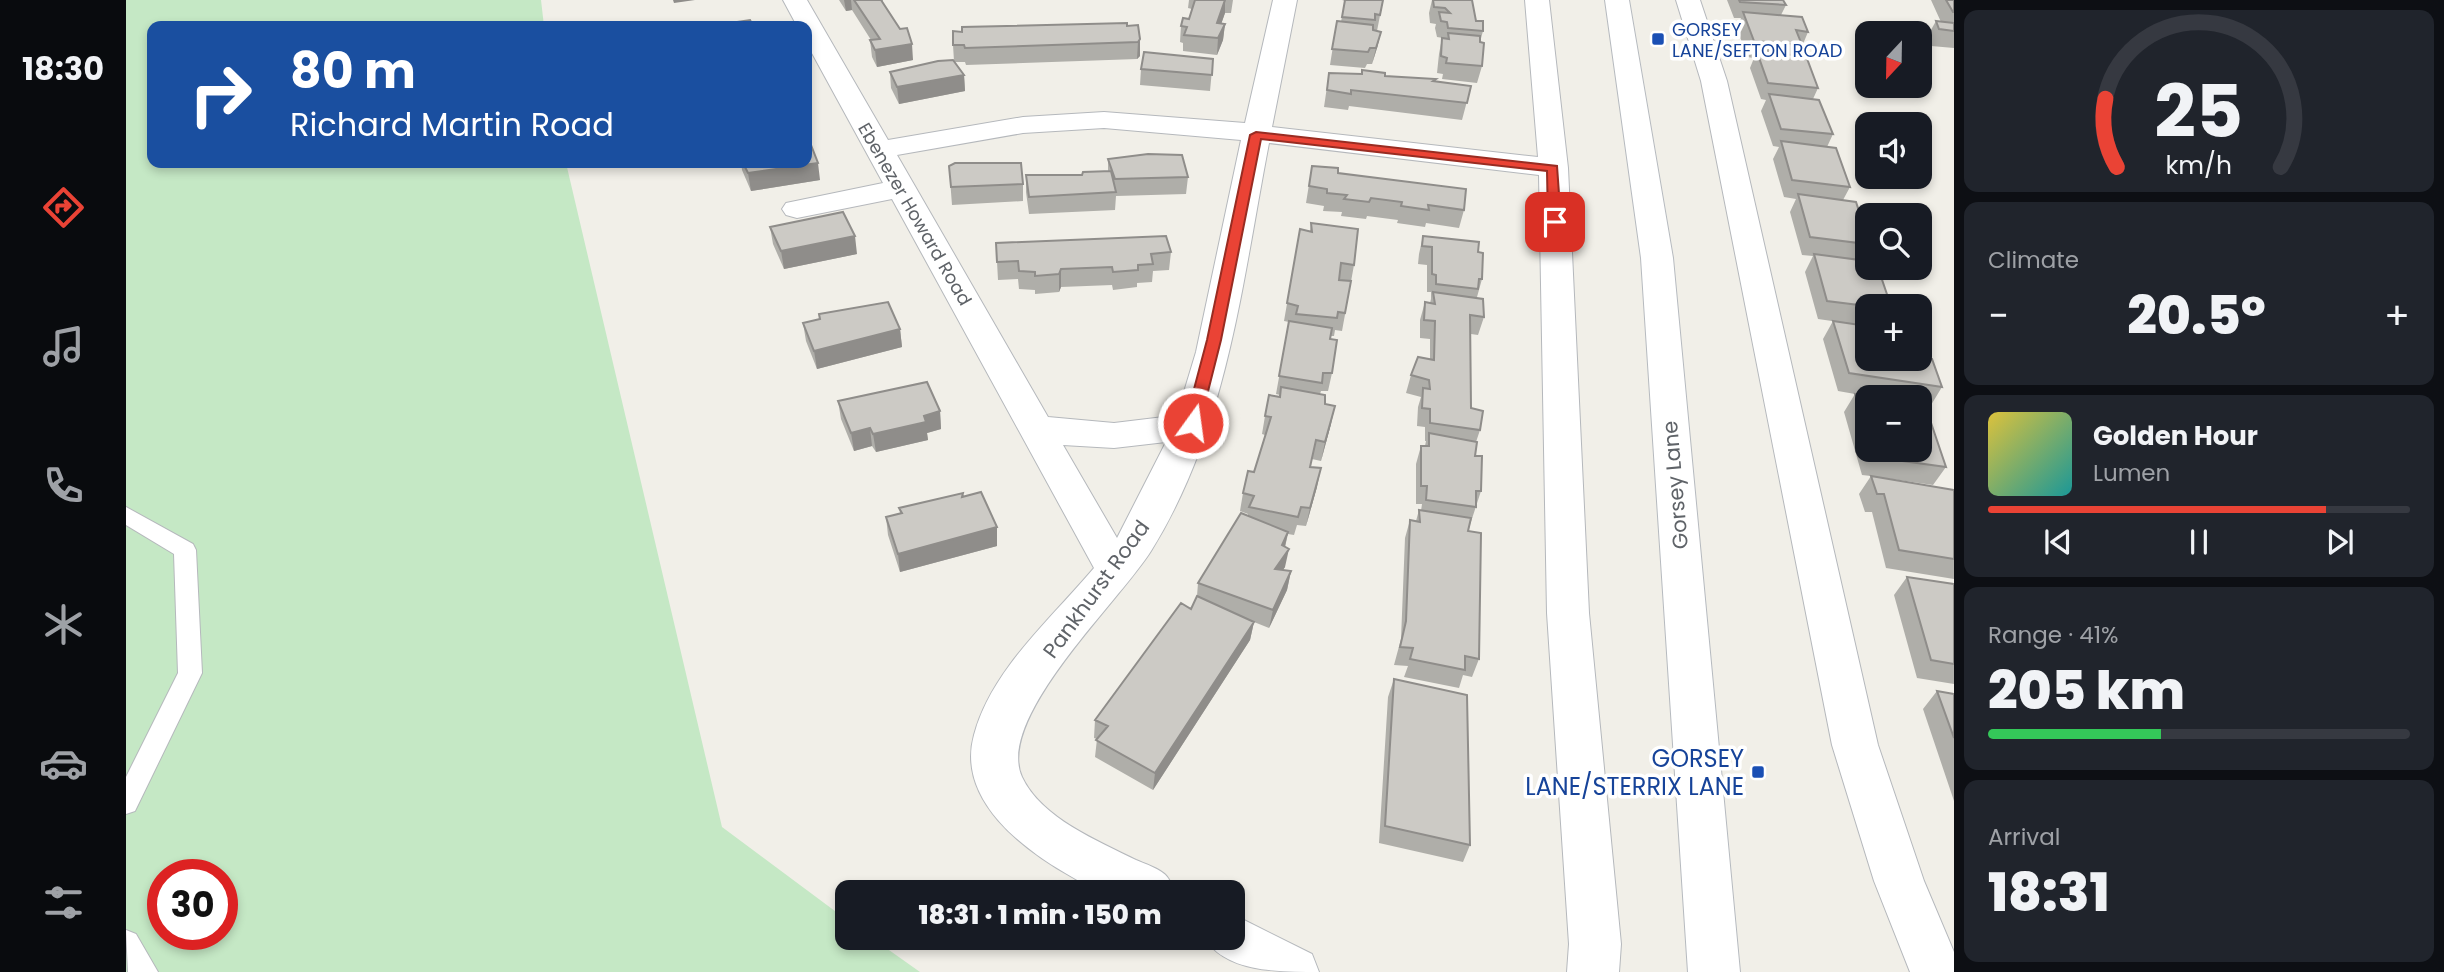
<!DOCTYPE html>
<meta charset="utf-8">
<style>
body{margin:0;font-family:Poppins,sans-serif;background:#20242c;color:#f1f3f6;height:100vh;display:flex;flex-direction:column;font-size:26px;white-space:nowrap}
*{box-sizing:border-box;margin:0}
p{font-size:23px;color:#9ea1a6}
.icon{flex:none;width:38px;height:38px;fill:none;stroke:currentColor;stroke-width:2;stroke-linecap:round;stroke-linejoin:round}
.map{position:relative;flex:1;overflow:hidden}
.details{display:flex;flex-direction:column;gap:10px;padding:10px;background:#0d0f14;width:490px}
.details>*{flex:none}
.guide{position:absolute;left:21px;top:21px;width:665px;height:147px;border-radius:14px;box-shadow:0 4px 10px #0003;background:#1a4fa0;color:#fff;overflow:hidden}
.needle{width:46px;rotate:202deg}
.fabs{position:absolute;left:1729px;top:21px;display:grid;gap:14px}
.fabs a{display:grid;place-items:center;width:77px;height:77px;border-radius:14px;background:#171b24;box-shadow:0 4px 10px #0003;font-size:35px}
.speed{position:absolute;left:21px;top:859px;display:flex;gap:14px;font-size:35px;font-weight:700;text-align:center}
.speed>*{display:grid;place-content:center;width:91px;height:91px;border-radius:50%;background:#171b24;box-shadow:0 4px 10px #0003;line-height:1}
.speed .limit{border:10px solid #d22;background:#fff;color:#111}
.pin{position:absolute;display:grid;place-items:center;width:60px;height:60px;color:#fff;margin:-30px;border-radius:14px;box-shadow:0 4px 10px #0006}
.me{position:absolute;width:77px;margin:-38px;rotate:14deg;stroke-linejoin:round;filter:drop-shadow(0 0 5px #0008)}
.turn{display:flex;align-items:center;gap:24px;height:147px;padding:0 28px;font-size:32px}
.turn .icon{width:91px;height:91px;stroke-width:2.5}
.turn b{display:block;font-size:49px;line-height:60px}
.big{font-size:52px;font-weight:800;line-height:1.1}
.details .tile{flex:1;display:flex;flex-direction:column;justify-content:center;gap:10px;min-width:0;padding:0 24px;border-radius:14px;background:#20242c}
.details .dial{align-items:center;gap:0}
.dial svg{height:182px;overflow:visible;fill:none;stroke:#363941;stroke-width:7;stroke-linecap:round;text-anchor:middle}
.dial text{fill:#f1f3f6;stroke:none}
.song{display:flex;align-items:center;gap:21px}
.cover{width:84px;height:84px;border-radius:10px;background:linear-gradient(135deg,hsl(50 70% 55%),hsl(180 70% 35%))}
.played{height:7px;border-radius:4px;background:linear-gradient(90deg,#ea4335 80%,#363941 80%)}
.keys{display:flex;justify-content:space-around;direction:ltr}
.heat{display:flex;justify-content:space-between;align-items:center;font-size:38px;direction:ltr}
.charge{height:10px;border-radius:5px;background:linear-gradient(90deg,#34c759 41%,#363941 0)}
.trip{position:absolute;left:709px;top:880px;width:410px;height:70px;border-radius:14px;background:#171b24;box-shadow:0 4px 10px #0003;font-weight:800;line-height:70px;text-align:center}
main{display:flex;flex:1;min-height:0}
.dock{display:flex;flex-direction:column;width:126px;justify-content:space-around;align-items:center;background:#090b0e;color:#9ea1a6}
.dock .icon{width:49px;height:49px}
.dock .active{color:#ea4335}
.dock b{font-size:32px;color:#f1f3f6}
.map>svg:first-child{display:block}
.green{fill:#c5e8c5;fill-rule:evenodd}
.lines{fill:none;stroke-linecap:round;stroke-linejoin:round}
.service-casing{stroke:#b5b8bc;stroke-width:2}
.minor-casing{stroke:#b5b8bc;stroke-width:2}
.secondary-casing{stroke:#b6babf;stroke-width:2}
.service{fill:#fff;fill-rule:evenodd}
.minor{fill:#fff;fill-rule:evenodd}
.secondary{fill:#fff;fill-rule:evenodd}
.wall{fill:#afaea9}
.shaded-wall{fill:#8f8d8a}
.building{fill:#cccac5;stroke:#8f8d8a;stroke-width:2}
.route{fill:#ea4335;stroke:#982c22;stroke-width:2}
.transit-dot{fill:#1a4fb4;stroke:#fff;stroke-width:2.5}
.labels{text-anchor:middle;dominant-baseline:central;stroke-width:7;stroke-linejoin:round;paint-order:stroke}
.far-transit-label{font-size:18px;fill:#164399;stroke:#fff;text-anchor:start}
.far-street-label{font-size:18px;fill:#5f6368;stroke:#fff}
.street-label{font-size:21px;fill:#5f6368;stroke:#fff}
.near-transit-label{font-size:24px;fill:#164399;stroke:#fff;text-anchor:end}
</style>
<main>
<nav class="dock">
<b>18:30</b>
<svg class="icon active" aria-label="directions" viewBox="0 0 24 24"><path d="M12 3l9 9-9 9-9-9zM9 14v-3h6M13 9l2 2-2 2"/></svg>
<svg class="icon" aria-label="music" viewBox="0 0 24 24"><path d="M9 18V5l10-2v13"/><circle cx="6" cy="18" r="3"/><circle cx="16" cy="16" r="3"/></svg>
<svg class="icon" aria-label="phone" viewBox="0 0 24 24"><path d="M5 4h4l2 5-3 2q2 4 5 5l2-3 5 2v4C11 20 4 13 5 4z"/></svg>
<svg class="icon" aria-label="climate" viewBox="0 0 24 24"><path d="M12 3v18M4 7l16 10M4 17L20 7"/></svg>
<svg class="icon" aria-label="car" viewBox="0 0 24 24"><path d="M5 17H2v-5l4-1 3-4h7l3 4 3 1v5h-3M9 17h6M6 11h13"/><circle cx="7" cy="17" r="2"/><circle cx="17" cy="17" r="2"/></svg>
<svg class="icon" aria-label="filters" viewBox="0 0 24 24"><path d="M4 7h16M4 17h16"/><circle cx="9" cy="7" r="2"/><circle cx="15" cy="17" r="2"/></svg>
</nav>
<div class="map">
<svg width="1828" height="972" viewBox="0 0 1828 972">
<rect width="100%" height="100%" fill="#f1efe8"/>
<path class="green" d="M0,0H415L418,26H26V163H440L596,827L721,920V938H746L794,972H0ZM37,875H96V934H37Z"/>
<g class="lines">
<g class="service-casing">
<path id="service" d="M0,507L67,544L70,550L76,673L9,811L0,814V777L52,673L48,554L0,525Z
M0,930L10,934L32,972H2Z"/>
</g>
<g class="minor-casing">
<path id="minor" d="M657,0H681L762,140L897,117L978,112L1119,123L1147,0H1171L1146,127L1412,157L1399,0H1423L1442,168L1463,613L1495,944L1493,972H1441L1443,944L1421,613L1413,175L1143,143C1116,283 1102,427 1025,551C993,602 869,718 896,777C915,818 972,841 1010,860C1019,864 1036,869 1042,878C1045,882 1046,888 1048,892C1031,894 990,897 974,892C965,889 955,882 946,877C898,850 830,800 848,735C865,670 926,618 968,568L766,199L671,218L660,215L656,209L660,203L757,183L681,44V26H671ZM978,128L1115,140L1070,352L1051,415L1046,416L988,423L922,417L771,155L897,133ZM1040,442L991,538L937,445L988,448Z
M1550,0H1574L1601,81L1752,745L1798,881L1828,952V972H1784L1748,881L1706,745L1575,81Z
M1106,914L1186,954L1193,972C1151,972 1099,972 1079,938H1106Z"/>
</g>
<g class="secondary-casing">
<path id="secondary" d="M1479,0H1503L1547,258L1614,972H1562L1515,258Z"/>
</g>
<use href="#service" class="service"/>
<use href="#minor" class="minor"/>
<use href="#secondary" class="secondary"/>
</g>
<path class="wall" d="M713,0H757V3L787,60L751,67L746,57L744,40H745L726,10L720,11Z
M1063,0H1107L1105,13H1099L1095,24H1099L1097,40L1091,55L1057,51V43L1054,42L1055,26L1063,19L1066,9L1062,8Z
M1216,0H1257L1251,31L1255,32L1251,48L1246,64H1241L1239,68L1204,65L1211,21L1215,22L1219,1Z
M1306,0H1346L1350,21L1357,31L1354,42L1356,66L1351,83L1316,79L1317,74L1311,73L1313,54L1316,38H1317L1311,37L1309,28L1310,24L1304,23L1303,13Z
M1601,0H1657L1660,5L1655,15L1682,32L1672,56L1692,88L1687,99L1707,134L1701,147L1724,187L1717,200L1741,215V255L1738,254L1735,260L1741,306V326L1692,319L1679,272L1687,256L1676,255L1664,212L1670,199L1658,197L1647,159L1653,147L1647,146L1635,111L1640,100L1635,99L1624,68L1628,58L1621,57L1611,28L1615,18H1608Z
M1805,0H1828V48L1805,46L1801,37L1810,21L1815,22Z
M1012,25L1014,56L1011,59L840,65L839,62H828L838,75L839,91L773,104L765,88L764,72L828,61L827,45L836,32Z
M1087,59L1084,91L1014,85L1015,69Z
M1236,70L1259,76L1345,86L1336,120L1223,106L1222,110L1198,107L1203,73L1235,74Z
M982,159L1062,177L1060,194L990,196L989,210L903,214L900,192V175H956L982,171Z
M615,163H681L694,180L625,191L616,170Z
M823,166L897,184V201L826,205Z
M1186,166L1338,210L1333,228L1300,223L1299,227L1271,223L1272,220L1241,216L1240,219L1215,216L1216,212L1197,211L1198,206L1180,203Z
M1185,223L1228,265L1216,331L1209,330L1208,336H1205L1204,339L1206,373L1202,391H1195L1194,394L1199,404L1205,424L1195,461L1186,459L1184,467L1191,487L1180,526L1171,525L1168,535L1162,534L1159,547V567L1157,570L1165,571L1161,590L1143,628L1128,622L1124,640L1027,790L969,757L971,739L968,738L969,720L1065,609L1071,596L1072,583L1122,516V514L1114,511L1117,493L1128,472L1139,435L1136,434L1139,416L1153,397L1154,395L1150,394L1163,322L1158,321L1174,229L1184,231Z
M644,227L731,254L658,269L647,244Z
M1297,236L1352,252L1356,279L1351,297L1349,298L1358,317L1352,335L1345,334V408L1354,430L1350,442L1349,456L1355,491L1342,531L1353,659L1346,677L1337,675L1333,688L1278,677L1282,666L1268,665L1275,639L1279,538L1284,520L1290,521L1293,510L1295,511L1296,504H1290V464L1295,446H1299L1300,441H1299V427L1291,426L1292,407L1295,397L1280,393L1285,375L1304,359V339L1294,338V320L1299,302L1304,303L1305,299V292H1301V265L1292,264L1293,254Z
M870,243L1045,252L1043,270L1027,271L1026,282L1011,283V287L987,290L986,285L935,287L933,292L909,294V290L893,289L892,279L872,280Z
M1707,321L1816,387L1805,405L1794,403V397H1741V450H1794L1820,467L1807,485L1759,478L1828,490V579L1760,568L1746,512H1739L1733,494L1745,476L1736,475L1718,412L1729,394L1712,391L1697,339Z
M677,323L774,329L776,347L691,369L680,341Z
M712,401L814,411L815,429L801,433L802,440L750,452L746,446L728,451L715,419Z
M837,497L871,546L774,572L762,535L760,517L774,513L773,508Z
M1781,577L1828,584V684L1791,678L1768,595Z
M1268,679L1344,845L1337,862L1253,843L1262,697Z
M1811,691L1828,694V801L1797,709Z"/>
<path class="shaded-wall" d="M547,0H569L548,3Z
M718,0H725L726,10L720,11Z
M1099,0V13L1090,39L1091,23Z
M1099,24L1097,40L1091,55L1092,38Z
M1255,32L1251,48L1246,64L1250,48Z
M1014,39V56L1011,59L1012,42Z
M786,44L787,60L751,67L749,50Z
M838,75L839,91L773,104L771,87Z
M692,163L694,180L625,191L622,173Z
M729,236L731,254L658,269L655,251Z
M935,269V287L933,292V274Z
M774,329L776,347L691,369L688,351Z
M1209,406L1205,424L1195,461L1199,442Z
M814,411L815,429L801,433L802,440L750,452L747,434L798,416Z
M744,428L746,446L728,451L725,433Z
M1195,468L1191,487L1180,526L1184,508Z
M871,527V546L774,572L772,554Z
M1162,532L1158,551L1156,545Z
M1163,549L1159,567L1145,587L1149,569Z
M1165,571L1161,590L1143,628L1147,610Z
M1128,622L1124,640L1027,790L1029,773Z"/>
<path class="building" d="M728,0H755L774,29L781,28L786,44L749,50L744,40L754,39Z
M1069,0H1099L1091,23L1099,24L1092,38L1058,35L1061,27L1055,26L1057,18L1063,19Z
M1219,0H1257L1254,15L1249,14V20L1216,17Z
M1307,0H1346L1350,21H1357V31L1322,28L1321,22L1315,21L1313,12L1324,13L1319,8L1308,7Z
M1613,0H1657L1660,5L1614,2Z
M1820,0H1828V12H1827Z
M1617,12L1676,17L1682,32L1670,30L1676,45L1628,41Z
M624,20L627,26H584Z
M1211,21L1247,25V30L1255,32L1250,48H1244L1242,52L1206,49Z
M1810,21L1828,23V31L1813,29Z
M1001,23V26L1012,25L1014,39L1012,42L839,48L838,45H827V31L836,32V27Z
M1322,33L1354,36V42L1358,43L1356,66L1320,63L1321,58L1315,56L1316,38L1323,39Z
M1018,52L1087,59L1086,75L1015,69Z
M1631,52L1680,56L1692,88L1642,83Z
M827,60L838,75L771,87L764,72L812,61Z
M1236,70L1259,73V76L1310,79L1307,81L1345,86L1341,103L1225,90V94L1201,90L1203,73L1236,74Z
M1643,94L1693,100L1707,134L1655,129Z
M681,140H683L692,163L622,173L617,163H681Z
M1655,141L1710,148L1724,187L1666,180Z
M1022,154L1056,155L1062,177L989,179L982,159Z
M829,163H895L897,184L825,187L823,166Z
M1186,166L1212,168V173L1340,189L1338,210L1302,205L1303,210L1275,206L1276,202L1245,198L1243,202L1218,199L1221,195L1201,193V189L1183,186Z
M985,171L990,192L903,197L900,175H956L957,172Z
M1672,194L1730,202L1733,211L1756,214V215H1741V236H1740L1741,244L1684,237Z
M717,212L729,236L655,251L644,227Z
M1185,223L1232,229L1228,265L1215,263L1213,280L1225,281L1219,313L1212,312L1211,318L1170,314L1172,306L1161,303L1174,229L1186,232Z
M1040,236L1045,252L1025,254L1027,264L1012,265V270L987,272L986,267L935,269L933,274L909,276V272L893,271L892,261L871,262L870,243Z
M1297,236L1353,242L1352,252L1357,253L1356,279H1353L1352,289L1310,284V275L1306,274V247L1296,246Z
M1688,254L1741,261V268H1752L1765,306H1741L1701,301Z
M1307,292L1357,299L1358,317L1344,315L1345,408L1357,411L1354,430L1304,423V409L1296,408L1297,388L1304,389L1303,380L1285,375L1292,357L1308,360L1309,321L1298,320L1299,302L1309,304Z
M762,302L774,329L688,351L677,323L694,319L693,314Z
M1163,321L1206,328L1204,339L1211,340L1206,373H1197L1196,383L1153,376Z
M1707,321L1741,326V359H1794V358L1806,359L1816,387L1723,373Z
M801,382L814,411L798,416L800,422L747,434L744,428L725,433L712,401Z
M1155,387L1199,395V404L1209,406L1199,442L1190,440L1184,467L1195,468L1184,508L1175,507L1172,517L1123,507L1128,496L1117,493L1122,471L1128,472L1145,417L1139,416L1143,395L1154,397Z
M1729,394L1751,397H1741V435Z
M1794,404L1799,405L1820,467L1748,457L1746,450H1794Z
M1303,433L1351,442L1349,456H1356L1355,491H1350V507L1300,500L1301,486H1295V446H1303Z
M1745,476L1828,490V559L1773,550L1758,494H1751Z
M855,492L871,527L772,554L760,517L776,513L773,508L837,493L836,497Z
M1293,510L1345,518L1342,531L1355,533L1353,659L1339,656V670L1284,659L1287,648L1274,647L1280,621L1284,520L1294,522Z
M1115,513L1162,532L1156,545L1163,549L1149,569L1165,571L1147,610L1072,583Z
M1781,577L1828,584V664L1805,660Z
M1071,596L1128,622L1029,773L970,740L982,726L969,720L1055,603L1065,609Z
M1268,679L1341,695L1344,845L1259,826Z
M1811,691L1828,694V738Z"/>
<path class="route" d="M1130,132L1431,166L1435,222L1429,226L1422,222L1421,171L1135,139L1095,340L1074,423L1067,428L1061,426L1059,423L1081,340L1124,135Z"/>
<g class="transit-dot">
<rect x="1525" y="32" width="14" height="14" rx="3.5"/>
<rect x="1625" y="765" width="14" height="14" rx="3.5"/>
</g>
<g class="labels">
<g class="far-transit-label">
<text x="1546" y="29">GORSEY<tspan x="1546" dy="21">LANE/SEFTON ROAD</tspan></text>
</g>
<g class="far-street-label">
<text transform="translate(789 214) rotate(60)">Ebenezer Howard Road</text>
</g>
<g class="street-label">
<text transform="translate(1549 485) rotate(-95)">Gorsey Lane</text>
<text transform="translate(970 589) rotate(-54)">Pankhurst Road</text>
</g>
<g class="near-transit-label">
<text x="1618" y="758">GORSEY<tspan x="1618" dy="28">LANE/STERRIX LANE</tspan></text>
</g>
</g>
</svg>
<div class="fabs">
<a><svg class="needle" viewBox="-14 -14 28 28"><path d="M0-13l5 13h-10z" fill="#e53935"/><path d="M0 13l5-13h-10z" fill="#9ea1a6"/></svg></a>
<a><svg class="icon" aria-label="sound" viewBox="0 0 24 24"><path d="M4 9h4l5-4v14l-5-4H4zM17 9q2 3 0 6"/></svg></a>
<a><svg class="icon" aria-label="search" viewBox="0 0 24 24"><circle cx="10" cy="10" r="6"/><path d="M15 15l6 6"/></svg></a>
<a>+</a>
<a>−</a>
</div>
<div class="speed"><div class="limit">30</div></div>
<div class="pin" style="left:1429px;top:222px;background:#d93025"><svg class="icon" aria-label="arrive" viewBox="0 0 24 24"><path d="M6 21V4h12l-3 4 3 4H6"/></svg></div>
<svg class="me" style="left:1067px;top:423px" viewBox="-20 -20 40 40"><circle r="17" fill="#ea4335" stroke="#fff" stroke-width="3"/><path d="M0-11L8 9 0 5-8 9z" fill="#fff"/></svg>
<div class="trip">18:31 · 1 min · 150 m</div>
<div class="guide">
<div class="turn"><svg class="icon" aria-label="right" viewBox="0 0 24 24"><path d="M7 20v-9h11M14 6l5 5-5 5"/></svg><div><b>80 m</b>Richard Martin Road</div></div>
</div>
</div>
<section class="details">
<div class="tile dial"><svg viewBox="0 0 100 80">
<path d="M14 69A42 42 0 1 1 86 69"/>
<path d="M14 69A42 42 0 0 1 9 39" stroke="#ea4335"/>
<text x="50" y="56" font-size="32" font-weight="700">25</text>
<text x="50" y="72" font-size="11">km/h</text>
</svg></div>
<div class="tile"><p>Climate</p>
<div class="heat"><a>−</a><b class="big">20.5°</b><a>+</a></div>
</div>
<div class="tile">
<div class="song"><i class="cover"></i><div><b>Golden Hour</b><p>Lumen</p></div></div>
<div class="played"></div>
<div class="keys"><svg class="icon" aria-label="previous" viewBox="0 0 24 24"><path d="M18 5L8 12l10 7zM5 5v14"/></svg><svg class="icon" aria-label="pause" viewBox="0 0 24 24"><path d="M8 5v14M16 5v14"/></svg><svg class="icon" aria-label="next" viewBox="0 0 24 24"><path d="M6 5l10 7-10 7zM19 5v14"/></svg></div>
</div>
<div class="tile"><p>Range · 41%</p><b class="big">205 km</b><div class="charge"></div></div>
<div class="tile"><p>Arrival</p><b class="big">18:31</b></div>
</section>
</main>
